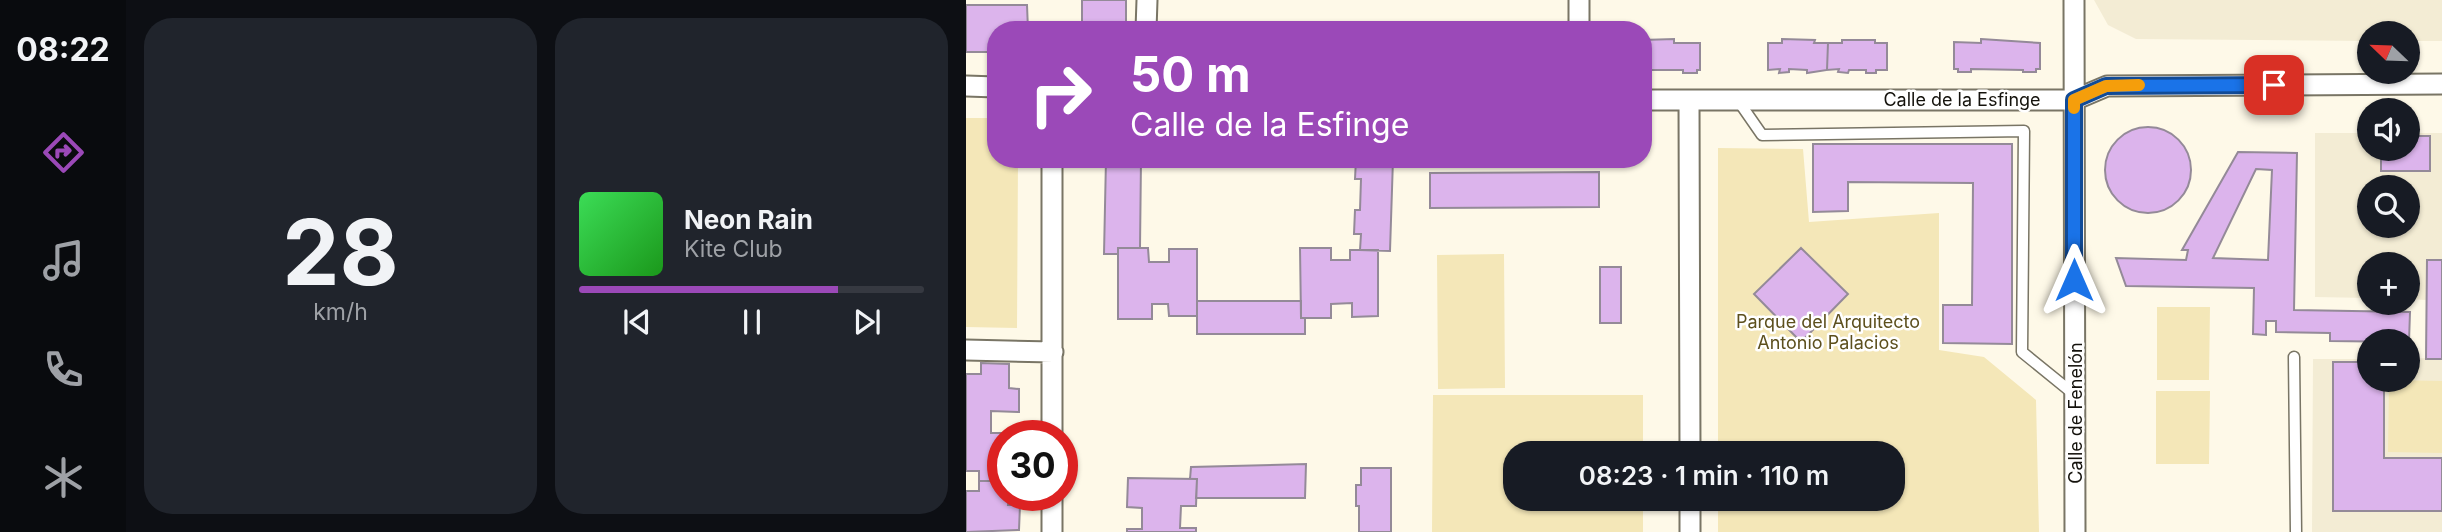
<!DOCTYPE html>
<meta charset="utf-8">
<style>
body{margin:0;font-family:Inter,sans-serif;background:#20242c;color:#f1f3f6;height:100vh;display:flex;flex-direction:column;font-size:26px;white-space:nowrap}
*{box-sizing:border-box;margin:0}
p{font-size:23px;color:#9ea1a6}
.icon{flex:none;width:38px;height:38px;fill:none;stroke:currentColor;stroke-width:2;stroke-linecap:round;stroke-linejoin:round}
.map{position:relative;flex:1;overflow:hidden}
.sheet{display:flex;flex-direction:column;gap:18px;padding:18px;background:#0d0f14;width:840px}
.sheet>*{flex:none}
.guide{position:absolute;left:21px;top:21px;width:665px;height:147px;border-radius:28px;box-shadow:0 2px 5px #0004;background:#9b49b8;color:#fff;overflow:hidden}
.needle{width:46px;rotate:293deg}
.buttons{position:absolute;left:1391px;top:21px;display:grid;gap:14px}
.buttons a{display:grid;place-items:center;width:63px;height:63px;border-radius:50%;background:#171b24;box-shadow:0 2px 5px #0004;font-size:35px}
.speed{position:absolute;left:21px;top:420px;display:flex;gap:14px;font-size:35px;font-weight:700;text-align:center}
.speed>*{display:grid;place-content:center;width:91px;height:91px;border-radius:50%;background:#171b24;box-shadow:0 2px 5px #0004;line-height:1}
.speed .limit{border:10px solid #d22;background:#fff;color:#111}
.pin{position:absolute;display:grid;place-items:center;width:60px;height:60px;color:#fff;margin:-30px;border-radius:14px;box-shadow:0 4px 10px #0006}
.me{position:absolute;width:77px;margin:-38px;rotate:0deg;stroke-linejoin:round;filter:drop-shadow(0 0 5px #0008)}
.turn{display:flex;align-items:center;gap:24px;height:147px;padding:0 28px;font-size:32px}
.turn .icon{width:91px;height:91px;stroke-width:2.5}
.turn b{display:block;font-size:49px;line-height:60px}
.sheet .widget{flex:1;display:flex;flex-direction:column;justify-content:center;gap:10px;min-width:0;padding:0 24px;border-radius:28px;background:#20242c}
.sheet .dial{align-items:center;gap:0}
.dial b{font-size:91px;line-height:1}
.song{display:flex;align-items:center;gap:21px}
.cover{width:84px;height:84px;border-radius:10px;background:linear-gradient(135deg,hsl(130 70% 55%),hsl(120 70% 35%))}
.played{height:7px;border-radius:4px;background:linear-gradient(90deg,#9b49b8 75%,#363941 75%)}
.keys{display:flex;justify-content:space-around;direction:ltr}
.sheet .tiles{flex:1;display:grid;gap:18px;grid-template-columns:repeat(2,1fr)}
.trip{position:absolute;left:537px;top:441px;width:402px;height:70px;border-radius:28px;background:#171b24;box-shadow:0 2px 5px #0004;font-weight:600;line-height:70px;text-align:center}
main{display:flex;flex:1;min-height:0}
.tabs{display:flex;flex-direction:column;width:126px;justify-content:space-around;align-items:center;background:#090b0e;color:#9ea1a6}
.tabs .icon{width:49px;height:49px}
.tabs .selected{color:#9b49b8}
.tabs b{font-size:32px;color:#f1f3f6}
.map>svg:first-child{display:block}
.built{fill:#f3ecd4;fill-rule:evenodd}
.green{fill:#f4e7b8}
.building{fill:#dcb4ec;stroke:#948a98;stroke-width:2;fill-rule:evenodd}
.lines{fill:none;stroke-linecap:round;stroke-linejoin:round}
.lane-casing{stroke:#797565;stroke-width:13}
.street-casing{stroke:#797565;stroke-width:23}
.lane{stroke:#fff;stroke-width:10}
.street{stroke:#fff;stroke-width:19}
.route-casing{stroke:#114b97;stroke-width:18}
.route{stroke:#1a73e8;stroke-width:12}
.slow{stroke:#f59e0b;stroke-width:12}
.labels{text-anchor:middle;dominant-baseline:central;stroke-width:5;stroke-linejoin:round;paint-order:stroke}
.street-label{font-size:18px;fill:#14120c;stroke:#fff}
.park-label{font-size:18px;fill:#5c4f1d;stroke:#fff}
</style>
<main>
<nav class="tabs">
<b>08:22</b>
<svg class="icon selected" aria-label="directions" viewBox="0 0 24 24"><path d="M12 3l9 9-9 9-9-9zM9 14v-3h6M13 9l2 2-2 2"/></svg>
<svg class="icon" aria-label="music" viewBox="0 0 24 24"><path d="M9 18V5l10-2v13"/><circle cx="6" cy="18" r="3"/><circle cx="16" cy="16" r="3"/></svg>
<svg class="icon" aria-label="phone" viewBox="0 0 24 24"><path d="M5 4h4l2 5-3 2q2 4 5 5l2-3 5 2v4C11 20 4 13 5 4z"/></svg>
<svg class="icon" aria-label="climate" viewBox="0 0 24 24"><path d="M12 3v18M4 7l16 10M4 17L20 7"/></svg>
</nav>
<section class="sheet">
<div class="tiles">
<div class="widget dial"><b>28</b><p>km/h</p></div>
<div class="widget">
<div class="song"><i class="cover"></i><div><b>Neon Rain</b><p>Kite Club</p></div></div>
<div class="played"></div>
<div class="keys"><svg class="icon" aria-label="previous" viewBox="0 0 24 24"><path d="M18 5L8 12l10 7zM5 5v14"/></svg><svg class="icon" aria-label="pause" viewBox="0 0 24 24"><path d="M8 5v14M16 5v14"/></svg><svg class="icon" aria-label="next" viewBox="0 0 24 24"><path d="M6 5l10 7-10 7zM19 5v14"/></svg></div>
</div>
</div>
</section>
<div class="map">
<svg width="1476" height="532" viewBox="0 0 1476 532">
<rect width="100%" height="100%" fill="#fef9e8"/>
<path class="built" d="M1128,0H1476V41H1442V33H1404L1403,41L1170,39L1142,25Z
M1349,133H1403L1404,149H1442V133H1476V532H1346L1347,359H1403L1404,380H1442V359L1460,358V300L1442,299V264H1404L1403,298L1349,297ZM1404,187H1442V226H1404Z"/>
<path class="green" d="M0,118H30V159H52L51,328L0,327Z
M752,148L837,149L843,222L973,213V350L1018,357L1070,400L1073,532H752V499H928V453H752Z
M538,254L539,388L472,389L471,255Z
M1191,307H1244L1243,380H1191Z
M1423,380L1476,381V453L1422,452Z
M1190,391H1244L1243,464H1190Z
M467,395H677V453H550V499H677V532H466Z"/>
<path class="building" d="M116,0H160V30H116Z
M0,5H61L62,30H30V52H0Z
M708,39V43H734V70H731V73H717V70H677V40Z
M816,39L849,40L848,43H862L861,70L841,73V70L823,69V72L813,73L814,69L802,70V43H816Z
M1015,39L1074,43V69H1070V72H1057V70L1005,69V72H992V69H988V42L1015,43Z
M876,40H909V43H921V70H910V73H900V70H883L882,73L872,72L873,69L861,70L862,43H876Z
M1139 170a43 43 0 1 1 86 0a43 43 0 1 1-86 0Z
M1446,136H1464V171H1415V149H1442V143H1446Z
M847,144H1046V344L977,343V305H1006L1007,183L882,182V211L847,212Z
M1272,152L1331,153L1328,310L1444,312L1443,342L1364,341V333L1310,332V321H1300V335L1287,334L1288,288L1160,286L1150,258L1220,260L1222,250H1216ZM1290,169L1306,170L1302,260L1247,258Z
M140,159H175L174,248H152V254H138Z
M390,159H427L424,251L394,250L395,234H388L389,210H394L395,179H389Z
M633,172V207L464,208V173Z
M152,248H182L183,262H203V249H231V316H203L202,304H186V319H152Z
M334,248H365V260H384V250H412V316L386,317V303L365,304V318H335Z
M835,248L882,294L835,342L788,294Z
M1461,260H1476V359H1460Z
M634,267H655V323H634Z
M231,301H335V318H339V334H231Z
M1367,362H1404V380H1418V458H1476V511H1367Z
M15,363L43,364V388L53,389V412L25,411V433H53V436H37V481H13V471H0V374H15Z
M340,464L339,498H230L231,479H224L225,467Z
M395,468H425V532H393V506H390V485H395Z
M162,478L231,479L230,506H215L214,528H230V532H161V529H176V508L161,507Z
M13,481H37V495H43L42,505H54L53,530L0,532V491H13Z"/>
<g class="lines">
<g class="lane-casing">
<path id="lane" d="M771,99L796,135L1058,131L1056,352L1109,395
M1328,357L1330,532"/>
</g>
<g class="street-casing">
<path id="street" d="M1108,0L1109,532
M180,30L181,0
M613,30V0
M0,86L30,87
M677,100H1108L1141,86L1476,84
M723,100L724,453
M86,159V436
M0,350L87,352
M724,499V532
M86,532V495"/>
</g>
<use href="#lane" class="lane"/>
<use href="#street" class="street"/>
</g>
<g class="lines">
<g class="route-casing">
<path id="route" d="M1108,280V100L1140,86L1308,85"/>
</g>
<use href="#route" class="route"/>
<path class="slow" d="M1108,108V100L1140,86L1173,85"/>
</g>
<g class="labels">
<g class="street-label">
<text x="996" y="99">Calle de la Esfinge</text>
<text transform="translate(1109 413) rotate(-90)">Calle de Fenelón</text>
</g>
<g class="park-label">
<text x="862" y="321">Parque del Arquitecto<tspan x="862" dy="21">Antonio Palacios</tspan></text>
</g>
</g>
</svg>
<div class="buttons">
<a><svg class="needle" viewBox="-14 -14 28 28"><path d="M0-13l5 13h-10z" fill="#e53935"/><path d="M0 13l5-13h-10z" fill="#9ea1a6"/></svg></a>
<a><svg class="icon" aria-label="sound" viewBox="0 0 24 24"><path d="M4 9h4l5-4v14l-5-4H4zM17 9q2 3 0 6"/></svg></a>
<a><svg class="icon" aria-label="search" viewBox="0 0 24 24"><circle cx="10" cy="10" r="6"/><path d="M15 15l6 6"/></svg></a>
<a>+</a>
<a>−</a>
</div>
<div class="speed"><div class="limit">30</div></div>
<div class="pin" style="left:1308px;top:85px;background:#d93025"><svg class="icon" aria-label="arrive" viewBox="0 0 24 24"><path d="M6 21V4h12l-3 4 3 4H6"/></svg></div>
<svg class="me" style="left:1108px;top:280px" viewBox="-20 -20 40 40"><path d="M0-17L14 15 0 8-14 15z" fill="#1a73e8" stroke="#fff" stroke-width="4"/></svg>
<div class="trip">08:23 · 1 min · 110 m</div>
<div class="guide">
<div class="turn"><svg class="icon" aria-label="right" viewBox="0 0 24 24"><path d="M7 20v-9h11M14 6l5 5-5 5"/></svg><div><b>50 m</b>Calle de la Esfinge</div></div>
</div>
</div>
</main>
